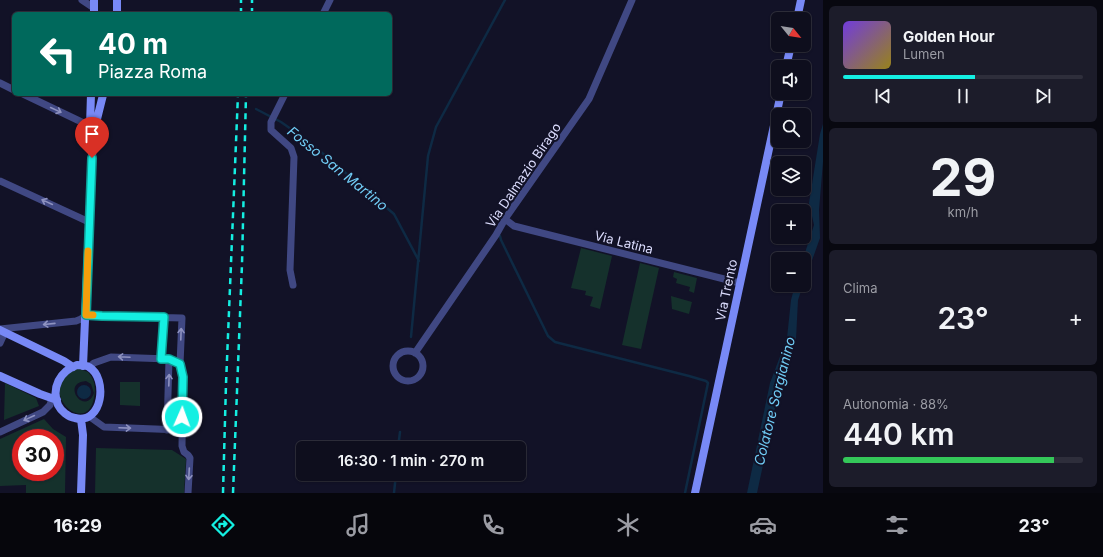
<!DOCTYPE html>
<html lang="it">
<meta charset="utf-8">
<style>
body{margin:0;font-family:Inter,sans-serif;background:#1c1c2a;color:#f1f3f6;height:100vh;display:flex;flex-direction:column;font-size:15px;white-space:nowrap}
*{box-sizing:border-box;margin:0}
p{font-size:13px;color:#9b9ca4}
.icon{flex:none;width:22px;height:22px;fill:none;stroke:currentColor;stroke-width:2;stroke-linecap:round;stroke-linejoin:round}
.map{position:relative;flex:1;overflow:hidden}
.details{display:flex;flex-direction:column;gap:6px;padding:6px;background:#080810;width:280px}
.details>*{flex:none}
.guide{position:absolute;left:12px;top:12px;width:380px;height:84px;border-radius:6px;box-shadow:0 1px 3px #0004,0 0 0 1px #2e2e3b;background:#00695c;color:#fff;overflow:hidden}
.needle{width:26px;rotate:120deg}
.fabs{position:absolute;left:771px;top:12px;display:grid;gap:8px}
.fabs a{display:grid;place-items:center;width:40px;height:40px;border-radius:6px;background:#0e0e1d;box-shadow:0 1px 3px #0004,0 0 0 1px #2e2e3b;font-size:20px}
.speed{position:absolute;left:12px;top:429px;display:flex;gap:8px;font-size:20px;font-weight:700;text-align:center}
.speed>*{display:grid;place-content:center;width:52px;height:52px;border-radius:50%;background:#0e0e1d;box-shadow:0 1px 3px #0004,0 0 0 1px #2e2e3b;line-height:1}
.speed .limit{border:6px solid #d22;background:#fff;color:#111}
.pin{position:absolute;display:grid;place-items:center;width:34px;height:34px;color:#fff;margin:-41px -17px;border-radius:50% 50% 50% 0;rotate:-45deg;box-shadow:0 0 4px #0007}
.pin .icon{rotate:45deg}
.me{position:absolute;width:44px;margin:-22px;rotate:2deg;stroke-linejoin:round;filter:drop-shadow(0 0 3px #0008)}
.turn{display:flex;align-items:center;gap:14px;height:84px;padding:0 20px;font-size:18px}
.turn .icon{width:52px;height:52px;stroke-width:2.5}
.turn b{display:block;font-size:28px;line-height:34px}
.big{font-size:30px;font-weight:600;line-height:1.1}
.details .widget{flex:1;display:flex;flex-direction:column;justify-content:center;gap:6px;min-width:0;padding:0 14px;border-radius:6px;background:#1c1c2a}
.details .dial{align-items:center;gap:0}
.dial b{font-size:52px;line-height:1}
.song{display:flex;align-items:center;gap:12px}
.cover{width:48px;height:48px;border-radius:6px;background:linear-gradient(135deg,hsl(260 70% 55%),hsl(50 70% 35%))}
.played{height:4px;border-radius:2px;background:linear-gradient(90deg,#14efe2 55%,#2e2e3b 55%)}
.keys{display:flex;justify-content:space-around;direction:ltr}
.heat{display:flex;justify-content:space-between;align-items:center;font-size:22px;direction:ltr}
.charge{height:6px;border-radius:3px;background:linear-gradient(90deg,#34c759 88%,#2e2e3b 0)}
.trip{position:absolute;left:296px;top:441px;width:230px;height:40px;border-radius:6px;background:#0e0e1d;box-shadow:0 1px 3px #0004,0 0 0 1px #2e2e3b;font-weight:600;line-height:40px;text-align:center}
.dock{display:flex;height:64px;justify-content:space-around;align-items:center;background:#06060c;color:#9b9ca4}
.dock .icon{width:28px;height:28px}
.dock .current{color:#14efe2}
.dock b{font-size:18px;color:#f1f3f6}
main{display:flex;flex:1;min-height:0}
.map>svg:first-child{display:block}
.green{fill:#15312c;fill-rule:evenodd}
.water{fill:#0e2a44}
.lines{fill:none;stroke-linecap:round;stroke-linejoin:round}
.stream{stroke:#0e2a44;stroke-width:2.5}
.street{stroke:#404883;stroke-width:7}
.secondary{stroke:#7889f6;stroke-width:8}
.rail{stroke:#14efe2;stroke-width:2.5;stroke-dasharray:6 5;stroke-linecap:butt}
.oneway{stroke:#8e92c0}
.route-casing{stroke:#0d9b93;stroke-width:10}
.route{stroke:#14efe2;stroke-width:7}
.slow{stroke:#f59e0b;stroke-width:7}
.labels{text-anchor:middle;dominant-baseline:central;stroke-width:4;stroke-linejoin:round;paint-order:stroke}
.street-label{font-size:13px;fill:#dbdcfd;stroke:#121227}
.water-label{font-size:14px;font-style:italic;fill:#70ccf5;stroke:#121227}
</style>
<main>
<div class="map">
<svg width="823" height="493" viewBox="0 0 823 493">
<rect width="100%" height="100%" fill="#121227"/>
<path class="green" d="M581,248L612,256L600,309L590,306L593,297L585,295L586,291L571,288Z
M640,263L659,268L641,349L622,345Z
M674,272L697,278L694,293L689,291L690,287L676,283L677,279L673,277Z
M671,296L692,302L689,314L672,309Z
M77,368L88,372C95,380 96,388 94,398C87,435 42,397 67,375C69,372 74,370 77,368ZM86,381L91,384L94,393C85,417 60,383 86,381Z
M120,382H140V406L120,405Z
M5,383L36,398L39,406L4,420Z
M44,419L53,429L66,437L65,493H26V485L0,486V439ZM21,438H55V472H21Z
M96,448L172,450L186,459L184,493H95Z"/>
<path class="water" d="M823,124V162L819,210L820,238L804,283L803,259L814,225L809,203L820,134Z
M795,285H803L798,300L796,339L780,385L757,493H747L770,383L787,338L791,300Z
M77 392a7 7 0 1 1 14 0a7 7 0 1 1-14 0Z"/>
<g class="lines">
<path class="stream" d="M256,109L281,122L308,141L394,214L419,261
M500,236L501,240L548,336L555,342L689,376L706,381L708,383L685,493
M411,337L428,156L436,127L505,0
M398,448L400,432
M394,493L396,474"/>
<path class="street" d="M82,0L94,8
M323,14L330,0
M0,83L14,90
M23,94L90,126
M285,94L271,122V130L291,148L294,157L290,270L293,285
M0,181L89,222
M505,219L514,226L740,283
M0,329L76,321L81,319L86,315L102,316L182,318L180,364L183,377L182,446L184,452L188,455L190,458L188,493
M0,343L5,332
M393 366a15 15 0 1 1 30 0a15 15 0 1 1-30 0Z
M415,353L496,235L505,219L589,99L632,0
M161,359L164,317
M89,367L94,363L111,357L169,359L180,364
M90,417L104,427L181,430
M167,430L169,359
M0,432L43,412L50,405L52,398"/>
<path class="secondary" d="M94,14V0
M117,14V0
M797,19L801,0
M786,67L791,45
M91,94L90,126L91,130
M0,330L64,361L73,367
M77,365C81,365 86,365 89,367C108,378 103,425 75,418C68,417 61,411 58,405C51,388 60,371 77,365Z
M83,366L93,135L103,95
M0,376L40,394L57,400
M81,419L83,435L81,493
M695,493L781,93"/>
<path class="rail" d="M241,14V0
M252,14V0
M223,493L226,384L238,94
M233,493L242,264L246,94"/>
</g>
<defs><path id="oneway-shaft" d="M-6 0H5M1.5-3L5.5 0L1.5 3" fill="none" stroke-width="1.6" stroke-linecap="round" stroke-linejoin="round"/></defs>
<g class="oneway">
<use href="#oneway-shaft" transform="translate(56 110) rotate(25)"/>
<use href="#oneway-shaft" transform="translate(47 202) rotate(-155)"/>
<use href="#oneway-shaft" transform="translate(49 324) rotate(174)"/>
<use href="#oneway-shaft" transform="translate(181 334) rotate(-88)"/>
<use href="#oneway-shaft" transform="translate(124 357) rotate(-177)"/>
<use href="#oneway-shaft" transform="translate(169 380) rotate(-88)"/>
<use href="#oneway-shaft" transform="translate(29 418) rotate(155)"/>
<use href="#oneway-shaft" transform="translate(125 428) rotate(2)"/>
<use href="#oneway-shaft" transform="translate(189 474) rotate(93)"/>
</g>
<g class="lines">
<g class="route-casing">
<path id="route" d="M92,158L86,315L102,316L164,317L161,359H169L180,364L183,377L182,417"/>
</g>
<use href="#route" class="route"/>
<path class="slow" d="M88,251L86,315H93"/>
</g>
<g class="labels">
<g class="street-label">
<text transform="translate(523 175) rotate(-56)">Via Dalmazio Birago</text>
<text transform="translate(624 242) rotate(14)">Via Latina</text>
<text transform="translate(726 290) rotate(-78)">Via Trento</text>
</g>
<g class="water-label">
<text transform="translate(338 168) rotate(39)">Fosso San Martino</text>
<text transform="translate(774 401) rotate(-76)">Colatore Sorgianino</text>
</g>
</g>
</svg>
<div class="fabs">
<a><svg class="needle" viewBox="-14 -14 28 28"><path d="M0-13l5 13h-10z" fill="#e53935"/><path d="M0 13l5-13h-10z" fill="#9b9ca4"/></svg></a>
<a><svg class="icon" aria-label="sound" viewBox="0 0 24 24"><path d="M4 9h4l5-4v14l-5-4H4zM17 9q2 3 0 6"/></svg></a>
<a><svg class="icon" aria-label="search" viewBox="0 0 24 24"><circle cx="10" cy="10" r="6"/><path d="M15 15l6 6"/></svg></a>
<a><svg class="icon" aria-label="layers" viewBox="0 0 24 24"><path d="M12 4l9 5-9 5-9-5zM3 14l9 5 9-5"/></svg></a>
<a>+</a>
<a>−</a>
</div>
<div class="speed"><div class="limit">30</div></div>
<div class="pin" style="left:92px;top:158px;background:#d93025"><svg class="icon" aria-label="arrive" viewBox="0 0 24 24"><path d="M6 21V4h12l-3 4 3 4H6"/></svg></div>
<svg class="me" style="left:182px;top:417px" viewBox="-20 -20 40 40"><circle r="17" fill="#14efe2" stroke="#fff" stroke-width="3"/><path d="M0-11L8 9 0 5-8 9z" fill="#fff"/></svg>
<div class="trip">16:30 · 1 min · 270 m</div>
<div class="guide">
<div class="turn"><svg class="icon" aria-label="left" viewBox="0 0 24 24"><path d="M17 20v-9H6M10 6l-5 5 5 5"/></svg><div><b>40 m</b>Piazza Roma</div></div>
</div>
</div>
<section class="details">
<div class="widget">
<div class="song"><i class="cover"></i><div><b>Golden Hour</b><p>Lumen</p></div></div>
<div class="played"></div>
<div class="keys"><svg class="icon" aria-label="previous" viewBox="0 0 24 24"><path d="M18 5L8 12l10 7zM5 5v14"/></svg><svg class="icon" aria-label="pause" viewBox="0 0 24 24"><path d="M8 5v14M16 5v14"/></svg><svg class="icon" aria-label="next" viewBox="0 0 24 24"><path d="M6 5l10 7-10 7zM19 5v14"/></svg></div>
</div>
<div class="widget dial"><b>29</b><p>km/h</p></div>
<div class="widget"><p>Clima</p>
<div class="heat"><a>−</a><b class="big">23°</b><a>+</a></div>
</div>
<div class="widget"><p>Autonomia · 88%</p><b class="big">440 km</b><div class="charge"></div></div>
</section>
</main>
<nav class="dock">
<b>16:29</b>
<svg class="icon current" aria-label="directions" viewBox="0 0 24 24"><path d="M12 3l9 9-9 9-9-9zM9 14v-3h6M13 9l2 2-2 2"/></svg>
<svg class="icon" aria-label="music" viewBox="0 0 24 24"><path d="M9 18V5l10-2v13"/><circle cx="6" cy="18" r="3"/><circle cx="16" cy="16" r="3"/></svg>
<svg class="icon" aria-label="phone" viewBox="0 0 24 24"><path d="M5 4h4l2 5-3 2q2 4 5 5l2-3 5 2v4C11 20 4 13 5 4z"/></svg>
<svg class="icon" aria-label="climate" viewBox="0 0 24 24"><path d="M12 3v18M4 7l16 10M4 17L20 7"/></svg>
<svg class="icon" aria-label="car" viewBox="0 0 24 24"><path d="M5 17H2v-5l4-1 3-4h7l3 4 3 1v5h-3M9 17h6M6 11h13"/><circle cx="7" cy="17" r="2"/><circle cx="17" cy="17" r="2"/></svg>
<svg class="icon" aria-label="filters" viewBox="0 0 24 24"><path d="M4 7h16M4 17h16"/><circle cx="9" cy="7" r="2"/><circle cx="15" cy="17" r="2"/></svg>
<b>23°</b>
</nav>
